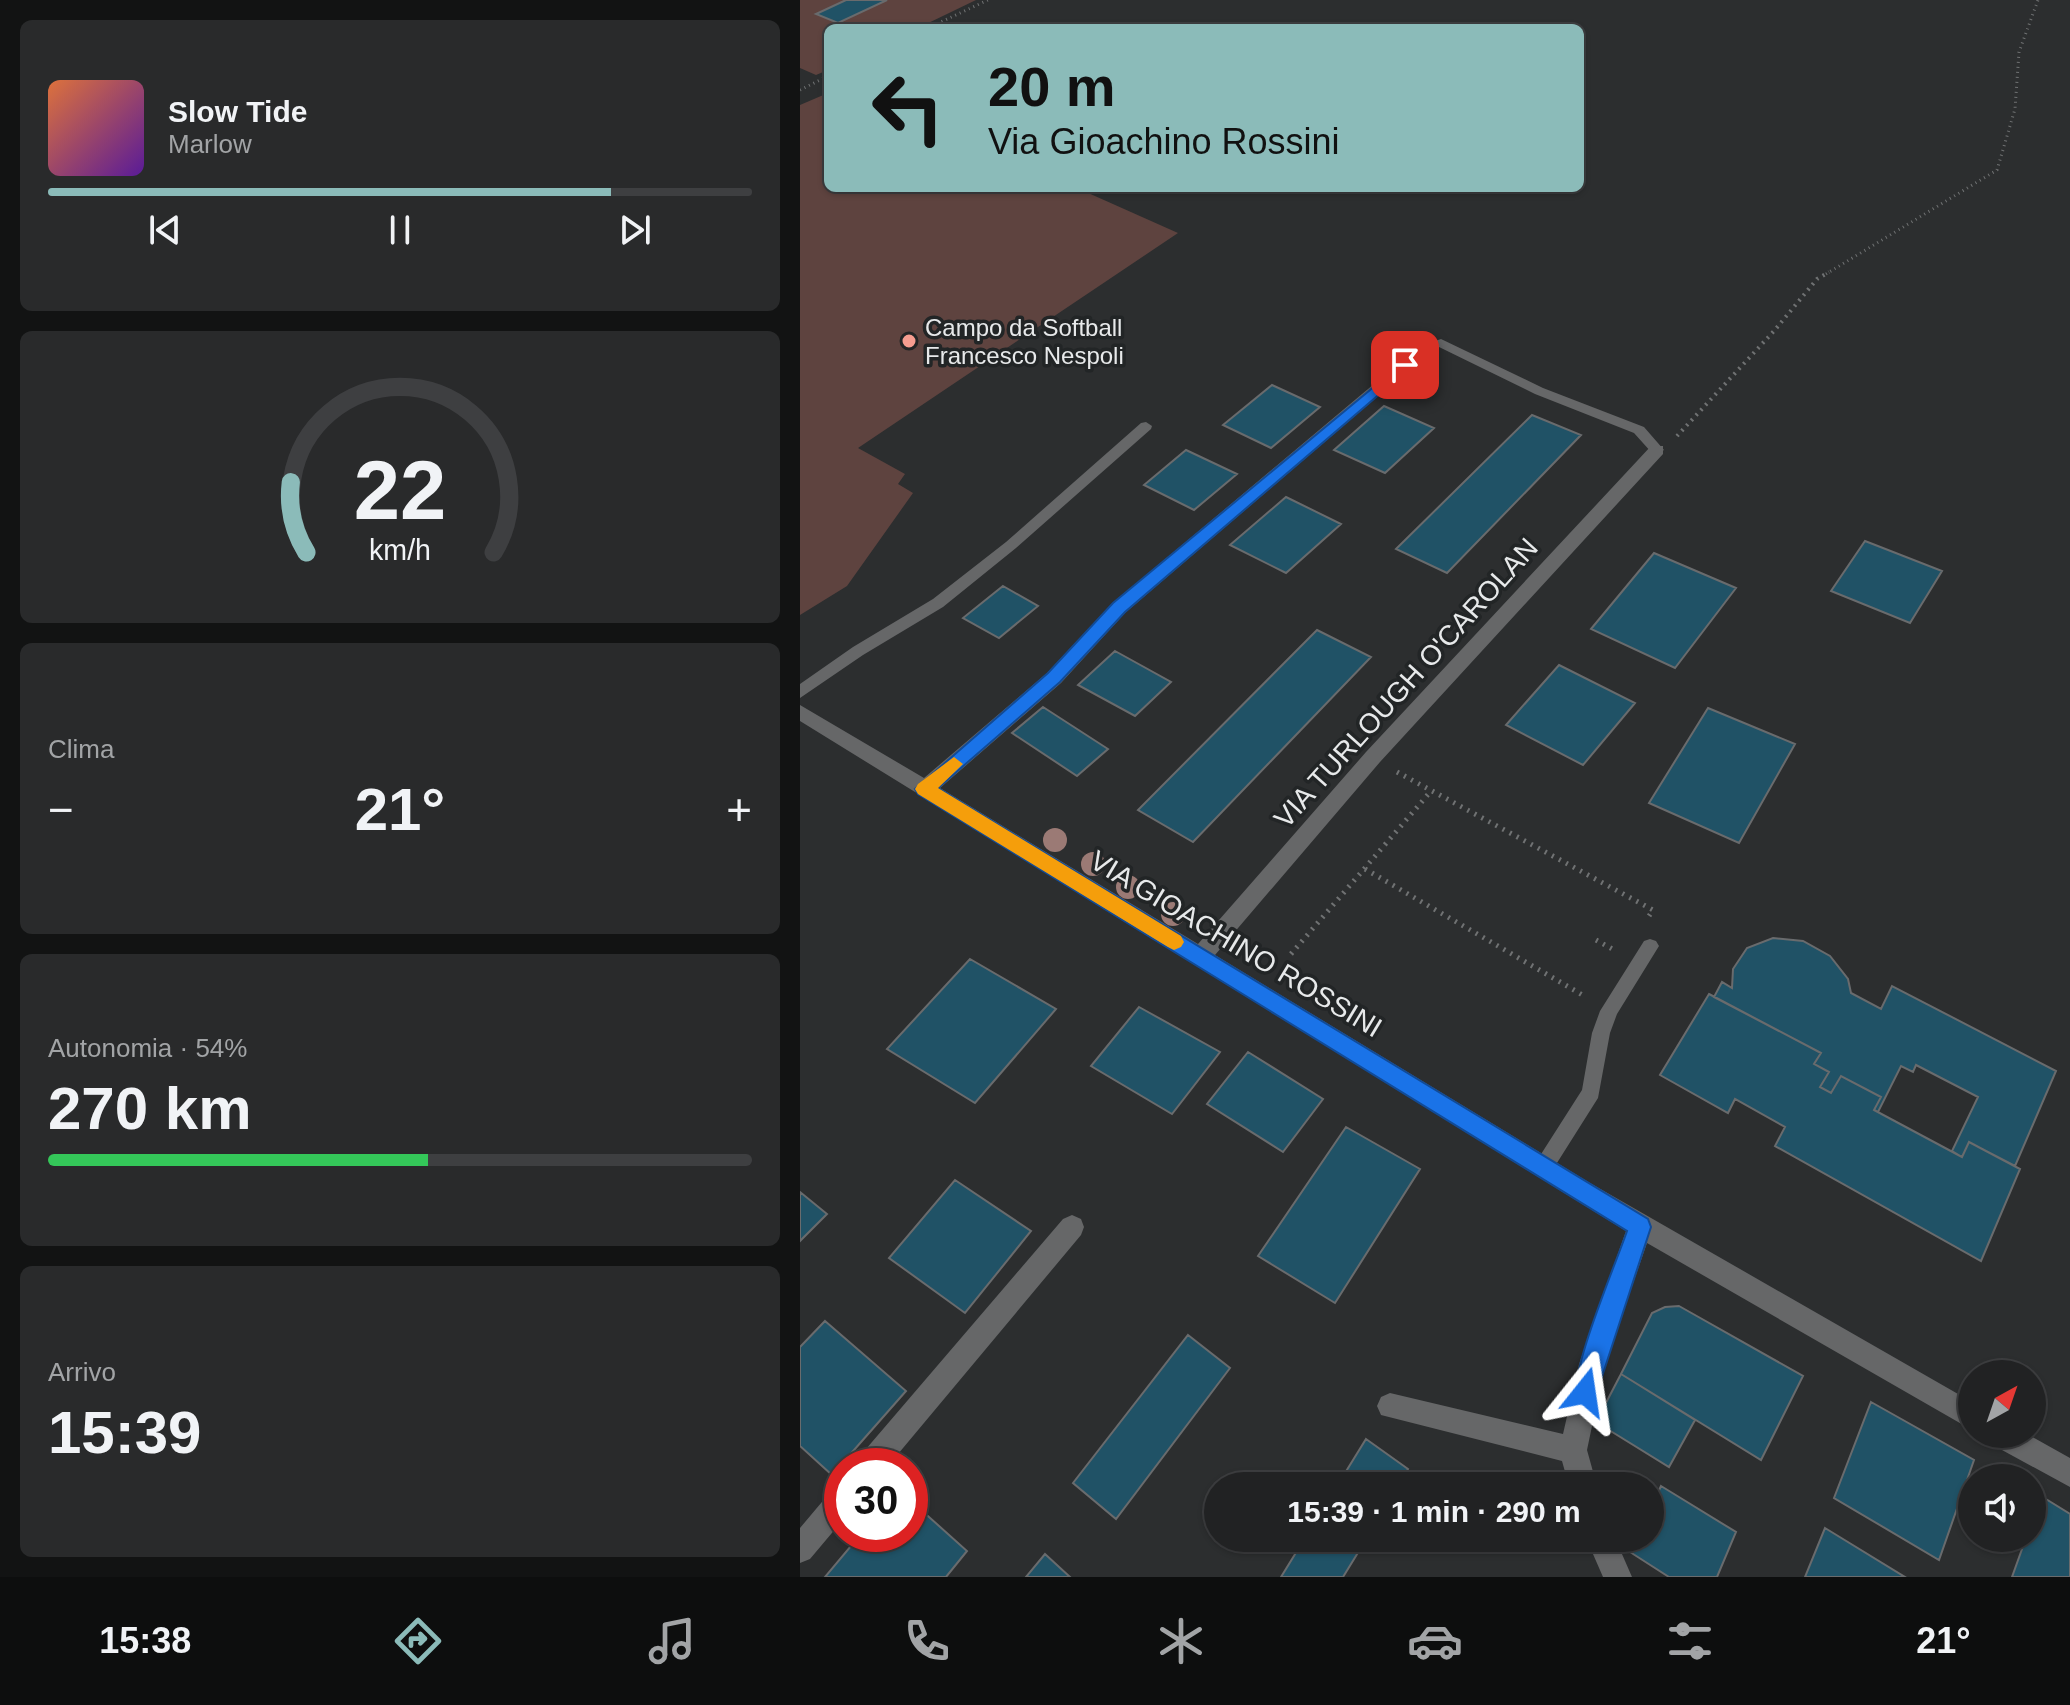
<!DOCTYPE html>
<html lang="it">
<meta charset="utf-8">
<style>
body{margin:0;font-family:Arial,sans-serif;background:#292a2b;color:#f1f3f6;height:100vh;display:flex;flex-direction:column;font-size:30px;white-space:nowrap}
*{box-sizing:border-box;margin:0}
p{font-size:26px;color:#a2a4a6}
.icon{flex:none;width:44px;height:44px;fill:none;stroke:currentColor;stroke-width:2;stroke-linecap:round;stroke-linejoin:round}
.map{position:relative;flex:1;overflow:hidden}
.sheet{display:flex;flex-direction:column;gap:20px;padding:20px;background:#121313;width:800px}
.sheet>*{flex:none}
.banner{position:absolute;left:24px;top:24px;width:760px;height:168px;border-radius:12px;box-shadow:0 2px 6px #0004,0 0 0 2px #3e3f41;background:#8bbbb9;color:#111;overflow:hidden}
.needle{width:52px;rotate:40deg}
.controls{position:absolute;left:1158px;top:1360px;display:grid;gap:16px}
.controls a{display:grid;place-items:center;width:88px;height:88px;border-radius:50%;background:#212223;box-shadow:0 2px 6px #0004,0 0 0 2px #3e3f41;font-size:40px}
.speed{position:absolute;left:24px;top:1448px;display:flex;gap:16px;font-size:40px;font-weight:700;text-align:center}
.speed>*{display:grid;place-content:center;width:104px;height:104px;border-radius:50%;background:#212223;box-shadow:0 2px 6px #0004,0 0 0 2px #3e3f41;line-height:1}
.speed .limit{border:12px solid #d22;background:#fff;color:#111}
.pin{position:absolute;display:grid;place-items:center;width:68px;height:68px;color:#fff;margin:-34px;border-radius:16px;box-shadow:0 4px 12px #0006}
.me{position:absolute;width:88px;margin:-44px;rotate:15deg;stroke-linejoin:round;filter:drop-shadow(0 0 6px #0008)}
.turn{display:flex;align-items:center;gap:28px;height:168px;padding:0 32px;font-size:36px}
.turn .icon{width:104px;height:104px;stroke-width:2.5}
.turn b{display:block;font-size:56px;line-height:68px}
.big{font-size:60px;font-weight:700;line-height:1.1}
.sheet .tile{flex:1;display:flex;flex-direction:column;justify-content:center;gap:12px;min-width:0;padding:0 28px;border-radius:12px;background:#292a2b}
.sheet .dial{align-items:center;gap:0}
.dial svg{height:208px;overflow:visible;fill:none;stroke:#3e3f41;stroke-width:7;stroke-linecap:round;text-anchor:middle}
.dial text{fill:#f1f3f6;stroke:none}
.song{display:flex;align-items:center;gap:24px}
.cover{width:96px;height:96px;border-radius:12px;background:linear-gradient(135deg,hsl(20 70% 55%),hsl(270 70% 35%))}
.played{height:8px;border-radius:4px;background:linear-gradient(90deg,#8bbbb9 80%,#3e3f41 80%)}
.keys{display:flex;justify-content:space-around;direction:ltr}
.heat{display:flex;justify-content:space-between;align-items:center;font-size:44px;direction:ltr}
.charge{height:12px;border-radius:6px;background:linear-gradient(90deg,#34c759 54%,#3e3f41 0)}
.trip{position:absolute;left:404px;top:1472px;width:460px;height:80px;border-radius:40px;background:#212223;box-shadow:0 2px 6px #0004,0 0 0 2px #3e3f41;font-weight:700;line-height:80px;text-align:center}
.tabs{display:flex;height:128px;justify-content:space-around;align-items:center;background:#0d0e0e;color:#a2a4a6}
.tabs .icon{width:56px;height:56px}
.tabs .current{color:#8bbbb9}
.tabs b{font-size:36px;color:#f1f3f6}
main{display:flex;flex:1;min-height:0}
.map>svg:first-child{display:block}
.green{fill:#5e433f}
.building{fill:#205266;stroke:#696b6d;stroke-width:2}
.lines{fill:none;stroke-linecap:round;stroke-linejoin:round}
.path-far2{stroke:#707273;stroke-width:3;stroke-dasharray:1 4;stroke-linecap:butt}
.path-far1{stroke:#707273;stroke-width:4;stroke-dasharray:2 5;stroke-linecap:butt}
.path{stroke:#707273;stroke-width:5;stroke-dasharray:2 6;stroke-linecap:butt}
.lane{fill:#666768;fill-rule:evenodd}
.street{fill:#666768;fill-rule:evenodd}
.tree{fill:#9b7a75}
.route{fill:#1a73e8;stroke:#114b97;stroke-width:2}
.slow{fill:#f59e0b}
.poi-dot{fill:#f59d90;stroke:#222526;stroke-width:3}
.labels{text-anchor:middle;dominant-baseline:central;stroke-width:7;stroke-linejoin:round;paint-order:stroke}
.far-poi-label{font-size:24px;fill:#e7e9ea;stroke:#222526;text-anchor:start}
.street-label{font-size:28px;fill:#e7e9ea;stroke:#222526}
</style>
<main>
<section class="sheet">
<div class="tile">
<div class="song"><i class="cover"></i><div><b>Slow Tide</b><p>Marlow</p></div></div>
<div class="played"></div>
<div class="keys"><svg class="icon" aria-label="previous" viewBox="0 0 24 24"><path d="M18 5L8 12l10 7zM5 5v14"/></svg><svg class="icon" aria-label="pause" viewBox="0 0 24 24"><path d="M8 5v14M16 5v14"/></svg><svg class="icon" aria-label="next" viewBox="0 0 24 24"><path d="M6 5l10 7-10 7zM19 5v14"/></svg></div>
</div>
<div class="tile dial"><svg viewBox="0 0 100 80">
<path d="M14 69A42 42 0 1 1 86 69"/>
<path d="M14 69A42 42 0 0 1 8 42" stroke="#8bbbb9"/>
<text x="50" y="56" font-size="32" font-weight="700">22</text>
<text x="50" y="72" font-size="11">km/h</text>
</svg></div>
<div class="tile"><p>Clima</p>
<div class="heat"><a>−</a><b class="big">21°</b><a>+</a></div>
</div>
<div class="tile"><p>Autonomia · 54%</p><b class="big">270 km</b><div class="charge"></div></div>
<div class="tile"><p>Arrivo</p><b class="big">15:39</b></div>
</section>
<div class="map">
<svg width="1270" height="1577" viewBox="0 0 1270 1577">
<rect width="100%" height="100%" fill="#2c2e2f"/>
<path class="green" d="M0,0H176L118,28H28V70L16,75L0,68Z
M28,93V188H277L378,233L58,448L105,474L98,484L113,493L47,586L0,615V105Z"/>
<path class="building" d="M46,0H87L38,23L16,14Z
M472,385L520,407L471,448L423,425Z
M584,406L634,428L585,473L534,450Z
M732,415L781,435L647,573L596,549Z
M386,450L437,474L394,510L344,485Z
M486,497L541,524L486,573L430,545Z
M1065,541L1142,571L1110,623L1031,591Z
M854,553L936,588L875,668L791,629Z
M203,586L238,606L199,638L163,618Z
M517,630L571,657L393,842L338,810Z
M315,651L371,682L335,716L278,685Z
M759,665L835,703L783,765L706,725Z
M243,707L308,749L277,776L212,733Z
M908,708L995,744L939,843L849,803Z
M973,938L1003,941L1030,956L1048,979L1051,993L1081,1009L1092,986L1256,1071L1215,1166L1169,1142L1162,1157L1152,1151L1178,1097L1116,1065L1113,1072L1101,1066L1078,1112L1074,1110L1081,1097L1041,1076L1031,1093L1020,1087L1029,1072L1014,1064L1021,1053L914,997L922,982L932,988L933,969L947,948Z
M170,959L256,1009L175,1103L87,1049Z
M909,994L1021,1053L1014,1064L1029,1072L1020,1087L1031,1093L1041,1076L1081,1097L1074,1110L1162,1157L1169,1142L1220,1169L1181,1261L975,1146L985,1127L935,1099L928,1113L860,1075Z
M339,1007L420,1052L372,1114L291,1066Z
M448,1052L523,1099L483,1152L407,1104Z
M546,1127L620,1169L535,1303L458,1256Z
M155,1180L231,1231L165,1313L89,1258Z
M0,1192L27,1214L0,1241Z
M879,1306L1003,1376L961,1460L821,1374L852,1313L865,1307Z
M25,1321L106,1391L32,1475L0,1446V1347Z
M388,1335L430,1368L316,1519L273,1483Z
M821,1374L895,1420L869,1467L796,1422Z
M1071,1402L1174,1460L1139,1560L1034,1498Z
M566,1439L608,1469L598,1486H537Z
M861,1486L936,1532L917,1577H869L830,1552L837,1538H850V1510Z
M1241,1496L1270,1514V1577H1212L1226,1538H1232V1521Z
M110,1500L167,1551L146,1577H25L61,1534H110Z
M1025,1528L1105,1577H1005Z
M505,1538H567L543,1577H481Z
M245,1554L270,1577H226Z"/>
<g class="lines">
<path class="path-far2" d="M128,28L188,0
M0,90L28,76
M1026,274L1197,170L1215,109L1219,52L1238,0"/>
<path class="path-far1" d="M877,436L974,331L1017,279L1029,272"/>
<path class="path" d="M597,772L853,910L847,919
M565,869L786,997
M796,940L816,951
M491,954L631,791"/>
<path class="lane" d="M641,339L743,388L844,427L864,450L857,454L852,453L834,433L735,394L639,347L629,349L623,345Z
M346,422L352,426L351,429L216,548L143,607L63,655L0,698V684L53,647L133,599L206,542L341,423Z
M850,939L856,941L859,946L817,1014L810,1033L798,1098L750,1174L743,1177L736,1174L733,1168L736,1162L782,1090L792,1033L800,1011L844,941Z"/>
<path class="street" d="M629,340L634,342V348L325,613L261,683L140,788L398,944L566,752L851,446H863V454L580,762L415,955L790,1183L1172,1402V1430L847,1243L805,1364L787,1450L797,1486H769L762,1461L581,1415L577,1406L581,1397L590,1393L763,1434L779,1364L826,1231L0,721V705L124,778L247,673L313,603L624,342Z
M272,1215L281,1219L284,1227L281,1235L88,1466H56L60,1456L263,1219Z
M1188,1434H1227L1270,1458V1487L1191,1444Z
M42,1486V1521L10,1559L0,1563V1528L32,1490Z
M786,1538H815L832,1577H803Z"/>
</g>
<g class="tree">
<circle cx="255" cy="840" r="12"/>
<circle cx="293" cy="864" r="12"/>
<circle cx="328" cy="887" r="12"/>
<circle cx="373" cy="914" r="12"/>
</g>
<path class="route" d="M605,361L612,365L610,368L325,612L260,682L138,788L848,1219L851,1227L794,1401L785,1404L777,1401C767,1377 817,1261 827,1231L118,794L115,789L248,673L313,603Z"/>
<path class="slow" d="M154,757L163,764L138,788L381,936L384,942L381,947L374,950L368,947L118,794L115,789L118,784Z"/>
<circle class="poi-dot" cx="109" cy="341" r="8"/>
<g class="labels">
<g class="far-poi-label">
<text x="125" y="327">Campo da Softball<tspan x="125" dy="28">Francesco Nespoli</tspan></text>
</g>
<g class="street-label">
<text transform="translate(606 683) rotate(-48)">VIA TURLOUGH O'CAROLAN</text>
<text transform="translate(436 944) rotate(31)">VIA GIOACHINO ROSSINI</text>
</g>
</g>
</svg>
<div class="controls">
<a><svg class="needle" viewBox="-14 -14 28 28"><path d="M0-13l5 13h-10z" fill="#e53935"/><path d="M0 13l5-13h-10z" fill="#a2a4a6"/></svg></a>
<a><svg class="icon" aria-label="sound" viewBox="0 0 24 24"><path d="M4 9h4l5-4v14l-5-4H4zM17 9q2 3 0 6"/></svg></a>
</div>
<div class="speed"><div class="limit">30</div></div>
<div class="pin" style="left:605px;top:365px;background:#d93025"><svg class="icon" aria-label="arrive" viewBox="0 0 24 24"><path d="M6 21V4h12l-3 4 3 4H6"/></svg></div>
<svg class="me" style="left:785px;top:1392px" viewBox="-20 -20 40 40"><path d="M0-17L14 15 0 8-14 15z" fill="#1a73e8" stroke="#fff" stroke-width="4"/></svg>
<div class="trip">15:39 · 1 min · 290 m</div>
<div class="banner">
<div class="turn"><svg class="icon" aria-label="left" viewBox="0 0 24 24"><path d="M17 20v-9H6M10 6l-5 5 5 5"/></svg><div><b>20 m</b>Via Gioachino Rossini</div></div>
</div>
</div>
</main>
<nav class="tabs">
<b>15:38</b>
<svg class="icon current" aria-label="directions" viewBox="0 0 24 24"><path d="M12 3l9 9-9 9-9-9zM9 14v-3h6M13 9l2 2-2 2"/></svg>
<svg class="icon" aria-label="music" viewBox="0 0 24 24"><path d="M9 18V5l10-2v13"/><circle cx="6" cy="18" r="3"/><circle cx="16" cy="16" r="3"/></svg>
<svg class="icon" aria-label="phone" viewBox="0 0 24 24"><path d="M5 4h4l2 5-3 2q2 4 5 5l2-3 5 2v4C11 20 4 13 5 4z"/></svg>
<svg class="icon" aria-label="climate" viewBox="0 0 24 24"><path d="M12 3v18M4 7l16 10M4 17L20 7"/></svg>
<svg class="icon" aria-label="car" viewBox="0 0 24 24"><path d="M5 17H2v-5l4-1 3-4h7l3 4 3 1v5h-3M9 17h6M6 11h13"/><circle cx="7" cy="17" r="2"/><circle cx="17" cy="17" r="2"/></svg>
<svg class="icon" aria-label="filters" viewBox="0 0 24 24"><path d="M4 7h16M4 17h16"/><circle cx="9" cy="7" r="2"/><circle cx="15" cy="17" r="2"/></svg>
<b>21°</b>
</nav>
